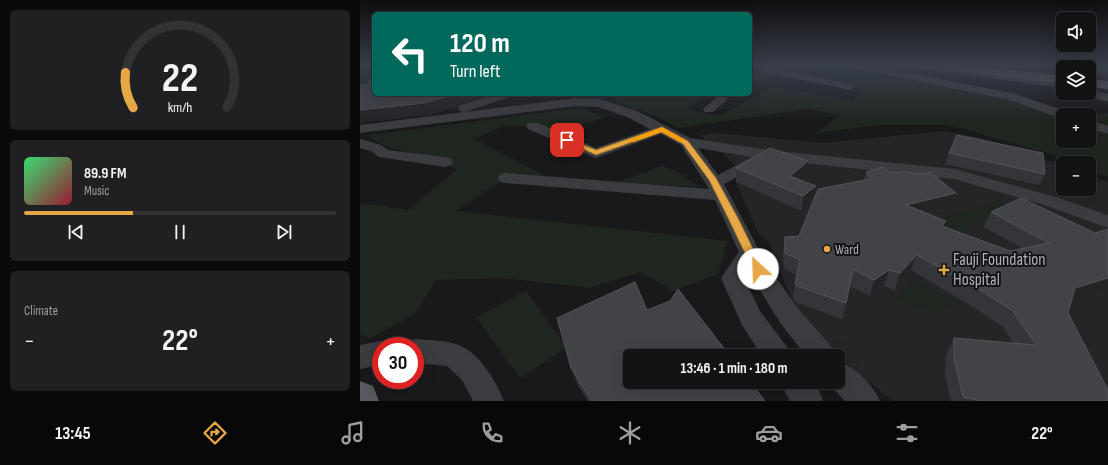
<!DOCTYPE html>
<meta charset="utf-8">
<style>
body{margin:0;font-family:"Sofia Sans Condensed",sans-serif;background:#202022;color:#f1f3f6;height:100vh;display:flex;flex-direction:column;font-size:15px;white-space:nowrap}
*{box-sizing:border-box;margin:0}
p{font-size:13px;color:#9d9ea0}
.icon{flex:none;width:22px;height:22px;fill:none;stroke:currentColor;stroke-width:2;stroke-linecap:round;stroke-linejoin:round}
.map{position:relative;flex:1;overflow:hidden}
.panel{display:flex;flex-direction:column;gap:10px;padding:10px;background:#0a0a0b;width:360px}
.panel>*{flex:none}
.banner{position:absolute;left:12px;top:12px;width:380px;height:84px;border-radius:6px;box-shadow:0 4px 16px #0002,0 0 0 1px #323234;background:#00695c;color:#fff;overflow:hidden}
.fabs{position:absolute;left:696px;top:12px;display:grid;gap:8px}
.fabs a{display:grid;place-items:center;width:40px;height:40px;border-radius:6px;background:#131314;box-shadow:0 4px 16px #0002,0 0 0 1px #323234;font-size:20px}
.speed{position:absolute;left:12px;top:337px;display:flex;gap:8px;font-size:20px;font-weight:700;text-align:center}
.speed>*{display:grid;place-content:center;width:52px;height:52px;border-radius:50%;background:#131314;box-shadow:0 4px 16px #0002,0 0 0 1px #323234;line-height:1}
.speed .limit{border:6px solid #d22;background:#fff;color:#111}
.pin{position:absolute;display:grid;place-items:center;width:34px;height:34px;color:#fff;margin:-17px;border-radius:8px;box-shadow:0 2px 6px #0006}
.me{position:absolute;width:44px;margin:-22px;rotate:335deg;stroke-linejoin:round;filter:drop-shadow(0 0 3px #0008)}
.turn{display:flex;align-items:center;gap:14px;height:84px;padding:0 12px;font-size:18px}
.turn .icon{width:52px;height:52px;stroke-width:2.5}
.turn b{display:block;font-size:28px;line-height:34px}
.big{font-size:30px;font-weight:700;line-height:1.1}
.panel .card{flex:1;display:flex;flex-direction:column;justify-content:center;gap:6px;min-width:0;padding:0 14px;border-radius:6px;background:#202022}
.panel .dial{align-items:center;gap:0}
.dial svg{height:104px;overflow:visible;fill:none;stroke:#323234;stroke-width:7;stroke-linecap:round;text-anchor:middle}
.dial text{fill:#f1f3f6;stroke:none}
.song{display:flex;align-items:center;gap:12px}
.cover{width:48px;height:48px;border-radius:6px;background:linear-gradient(135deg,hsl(140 70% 55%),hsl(350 70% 35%))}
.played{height:4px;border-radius:2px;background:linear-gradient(90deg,#e6a746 35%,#323234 35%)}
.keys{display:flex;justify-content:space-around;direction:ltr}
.heat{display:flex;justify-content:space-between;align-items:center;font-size:22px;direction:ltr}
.trip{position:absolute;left:263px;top:349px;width:222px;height:40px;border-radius:6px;background:#131314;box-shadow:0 4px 16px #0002,0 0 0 1px #323234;font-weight:700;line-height:40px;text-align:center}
.tabs{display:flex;height:64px;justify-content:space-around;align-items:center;background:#080808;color:#9d9ea0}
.tabs .icon{width:28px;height:28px}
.tabs .active{color:#e6a746}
.tabs b{font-size:18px;color:#f1f3f6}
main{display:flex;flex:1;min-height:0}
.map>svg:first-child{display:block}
.built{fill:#252528}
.green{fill:#1f2620;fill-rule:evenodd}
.water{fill:#30393f}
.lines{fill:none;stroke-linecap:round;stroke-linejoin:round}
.minor{fill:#3b3c40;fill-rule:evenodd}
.major{fill:#57595f;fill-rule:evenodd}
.wall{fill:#353539}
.shaded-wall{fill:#242427}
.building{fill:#424347;stroke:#535459}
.route{fill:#e6a746;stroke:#966d2e}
.slow{fill:#f59e0b}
.poi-dot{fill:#e6a746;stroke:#141416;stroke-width:1.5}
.labels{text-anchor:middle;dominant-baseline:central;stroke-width:4;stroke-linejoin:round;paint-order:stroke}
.poi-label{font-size:14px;fill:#adb1ba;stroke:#141416;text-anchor:start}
.near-poi-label{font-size:17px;fill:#adb1ba;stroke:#141416;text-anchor:start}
</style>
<main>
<section class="panel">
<div class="card dial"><svg viewBox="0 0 100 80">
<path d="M14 69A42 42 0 1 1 86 69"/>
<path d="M14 69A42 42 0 0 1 8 42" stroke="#e6a746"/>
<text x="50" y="56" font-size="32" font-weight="700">22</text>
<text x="50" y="72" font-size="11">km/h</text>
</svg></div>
<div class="card">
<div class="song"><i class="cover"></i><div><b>89.9 FM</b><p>Music</p></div></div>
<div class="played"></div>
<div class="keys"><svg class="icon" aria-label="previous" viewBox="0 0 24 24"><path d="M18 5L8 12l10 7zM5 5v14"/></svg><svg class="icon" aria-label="pause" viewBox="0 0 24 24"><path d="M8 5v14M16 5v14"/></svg><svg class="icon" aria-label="next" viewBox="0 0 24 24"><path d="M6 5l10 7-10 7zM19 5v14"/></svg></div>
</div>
<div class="card"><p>Climate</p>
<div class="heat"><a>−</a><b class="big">22°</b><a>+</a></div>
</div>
</section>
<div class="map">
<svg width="748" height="401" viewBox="0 0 748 401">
<rect width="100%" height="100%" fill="#19191b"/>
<path class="built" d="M585,131L621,138L703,165V189H729V175L748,182V401H533L474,354L432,301L408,240L398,233L376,182L377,168L370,160L340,135L357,133L462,143Z"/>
<path class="green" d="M390,65H423L463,76L448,65H483L574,85L726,115L748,113V177L729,170V163H713L687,153L588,125H521L456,133L480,115L448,109L319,128L295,116L254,102L255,97L240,100L222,98L259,94H343L348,95L326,109L358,116L413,87L494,101L500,88L419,73L397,81L390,79ZM703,115H729V141H703Z
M221,108L245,117L193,134L173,126H144L114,139L198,182L146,178L96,211L368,241L358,274L313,291L280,272L230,288L143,278L76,280L55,314L11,338L0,335V203L48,210L96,170C74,153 53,155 28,147C21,145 13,139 7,135Z
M301,166L315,170L339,187L258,182Z
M633,202L645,203L655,212L621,224L613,220L610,221L614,223L607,231L599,234L555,219L570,215L583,223L581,218L624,206Z
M552,278L605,305C593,303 586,306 578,314L534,299Z
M166,291L207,347L160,378L116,317Z"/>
<path class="water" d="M663,65H748V74L729,72V67H703V69Z"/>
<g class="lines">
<path class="minor" d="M390,65H399L490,84L496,87L490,90L390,69Z
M489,65H509L652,93L709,112L710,115H703V119L649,100L494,68Z
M551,65H578L703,82V88L556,68Z
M729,90L748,94V102L725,95L723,93H729Z
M137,94H155L153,96L104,112L100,111L98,108L100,105Z
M353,94H365L368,99L353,112H345L343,109L356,98Z
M215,98L240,99L277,111L330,138L407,150L595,169L696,197L748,215V228L684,205L594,179L405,159L404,163L364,184L407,265L439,310L472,347L476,356H446L421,324L388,271L384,278L400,311L427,347L431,356H402L382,325L361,278L379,252L355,200L146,183L140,182L138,178L140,174L146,173L349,189L321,145L301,134L236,158L168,129L166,126L168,123H178L236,148L290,129L267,117L239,107L215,106L0,133V125ZM338,148L392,157L358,175Z
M729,120L748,126V134L729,128Z
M0,139L21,145L28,150L85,157L91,159L93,162L91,165L85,167L19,157L11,151L0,148Z
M55,339C67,340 80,340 92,343C117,348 135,379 144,401H113L102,380L87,366L55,363V346H44L45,343Z
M21,341L31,346H21V365L0,369V345Z
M478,361C495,367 513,384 520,401H485L467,382H478Z
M420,382H452L459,391L463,401H430Z"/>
<path class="major" d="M576,65H612L703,76V84L582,69L578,68Z
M729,79L748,81V89L729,87Z
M0,381L13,386L19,401H0Z"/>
</g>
<path class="wall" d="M589,153L685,174L679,185L585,164Z
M448,161L447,176L441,180L456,186L454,200L504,180L506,172L530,173L596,193L590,208L568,214L584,227L650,251L662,248L624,227L631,212L735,233L748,229V290L711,301L708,313L748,401H591L585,375L586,355L594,338L653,343L643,327L616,309L551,270L535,290L524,286L510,296L490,286L482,319L435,302L433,299L435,283L437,275L424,269L423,252L425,237L439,236L454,201L442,211L376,182V168Z
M310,301L405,401H228L218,385L211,368L287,310Z"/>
<path class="shaded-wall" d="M93,94H132L100,104L97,107L70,115L0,123V110Z
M448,161L447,176L428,190L430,176Z
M456,186L454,201L442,211L443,196Z
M596,193L590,208L541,220L546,205Z
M557,255L551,270L535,290L540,273Z
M529,270L524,286L510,296L514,280Z
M748,278V290L703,304L715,288Z"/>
<path class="building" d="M10,80H14V94H93L92,95L64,103L0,110V85L8,83Z
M597,135L683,153L685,174L589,153Z
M410,148L448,161L430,176L456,186L443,196L376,168Z
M523,167L530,173L545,172L563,174L570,172L596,193L546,205L586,221L582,226L650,251L689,243L631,212L661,198L735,233L748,229V278L715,288L708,313L748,390V401H621L603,397L594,358V338L676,345L653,311L625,293L557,255L540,273L529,270L514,280L493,269L486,303L437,286L435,283L440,260L425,253V237L439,236L458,189L511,179L506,172Z
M275,282L287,310L310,301L318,289L370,356H270V382H390L405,401H232L211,368L197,318Z"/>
<linearGradient id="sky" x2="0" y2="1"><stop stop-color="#0e0e0f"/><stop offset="0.54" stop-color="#383e4a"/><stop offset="1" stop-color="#383e4a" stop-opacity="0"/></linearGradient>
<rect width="748" height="121" fill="url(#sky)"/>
<path class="route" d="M302,127L328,141L356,178L378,218L403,269L402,272H394L368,218L349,180L323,144L301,132L236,155L203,140L207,138L210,139L236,150Z"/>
<path class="slow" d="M302,127L325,140L321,142L318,141L302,132L274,142H268L267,141Z"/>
<g class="poi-dot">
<circle cx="467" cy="249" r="4"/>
<path d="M582 264h4v4h4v4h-4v4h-4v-4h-4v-4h4z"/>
</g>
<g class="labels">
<g class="poi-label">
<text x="475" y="249">Ward</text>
</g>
<g class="near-poi-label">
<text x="593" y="260">Fauji Foundation<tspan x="593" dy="20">Hospital</tspan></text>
</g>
</g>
</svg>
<div class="fabs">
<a><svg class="icon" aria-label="sound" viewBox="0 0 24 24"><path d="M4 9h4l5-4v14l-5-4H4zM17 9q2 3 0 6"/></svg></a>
<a><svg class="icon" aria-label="layers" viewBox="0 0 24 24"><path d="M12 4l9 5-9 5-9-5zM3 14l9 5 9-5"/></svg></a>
<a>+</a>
<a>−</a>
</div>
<div class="speed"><div class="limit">30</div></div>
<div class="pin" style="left:207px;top:140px;background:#d93025"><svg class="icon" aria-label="arrive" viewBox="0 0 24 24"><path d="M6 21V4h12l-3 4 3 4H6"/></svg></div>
<svg class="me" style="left:398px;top:269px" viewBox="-20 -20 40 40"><circle r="19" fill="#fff"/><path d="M0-13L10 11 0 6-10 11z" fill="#e6a746"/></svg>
<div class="trip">13:46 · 1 min · 180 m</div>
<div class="banner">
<div class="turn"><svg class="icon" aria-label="left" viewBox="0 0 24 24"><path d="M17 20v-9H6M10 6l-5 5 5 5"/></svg><div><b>120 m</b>Turn left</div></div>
</div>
</div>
</main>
<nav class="tabs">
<b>13:45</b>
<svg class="icon active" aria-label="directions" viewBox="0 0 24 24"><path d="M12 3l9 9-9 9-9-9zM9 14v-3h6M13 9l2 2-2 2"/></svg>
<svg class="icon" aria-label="music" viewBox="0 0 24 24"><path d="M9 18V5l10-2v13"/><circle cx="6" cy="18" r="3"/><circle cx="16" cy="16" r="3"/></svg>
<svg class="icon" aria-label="phone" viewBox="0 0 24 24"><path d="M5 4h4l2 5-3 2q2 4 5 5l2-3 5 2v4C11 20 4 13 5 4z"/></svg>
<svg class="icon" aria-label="climate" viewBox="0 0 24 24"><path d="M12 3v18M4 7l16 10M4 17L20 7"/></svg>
<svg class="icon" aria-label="car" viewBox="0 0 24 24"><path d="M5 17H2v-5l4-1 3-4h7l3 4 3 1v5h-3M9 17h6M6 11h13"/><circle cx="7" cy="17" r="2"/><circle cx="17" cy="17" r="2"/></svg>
<svg class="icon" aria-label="filters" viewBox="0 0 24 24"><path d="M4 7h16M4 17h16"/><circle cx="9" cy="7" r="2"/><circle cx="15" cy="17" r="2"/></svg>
<b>22°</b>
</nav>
